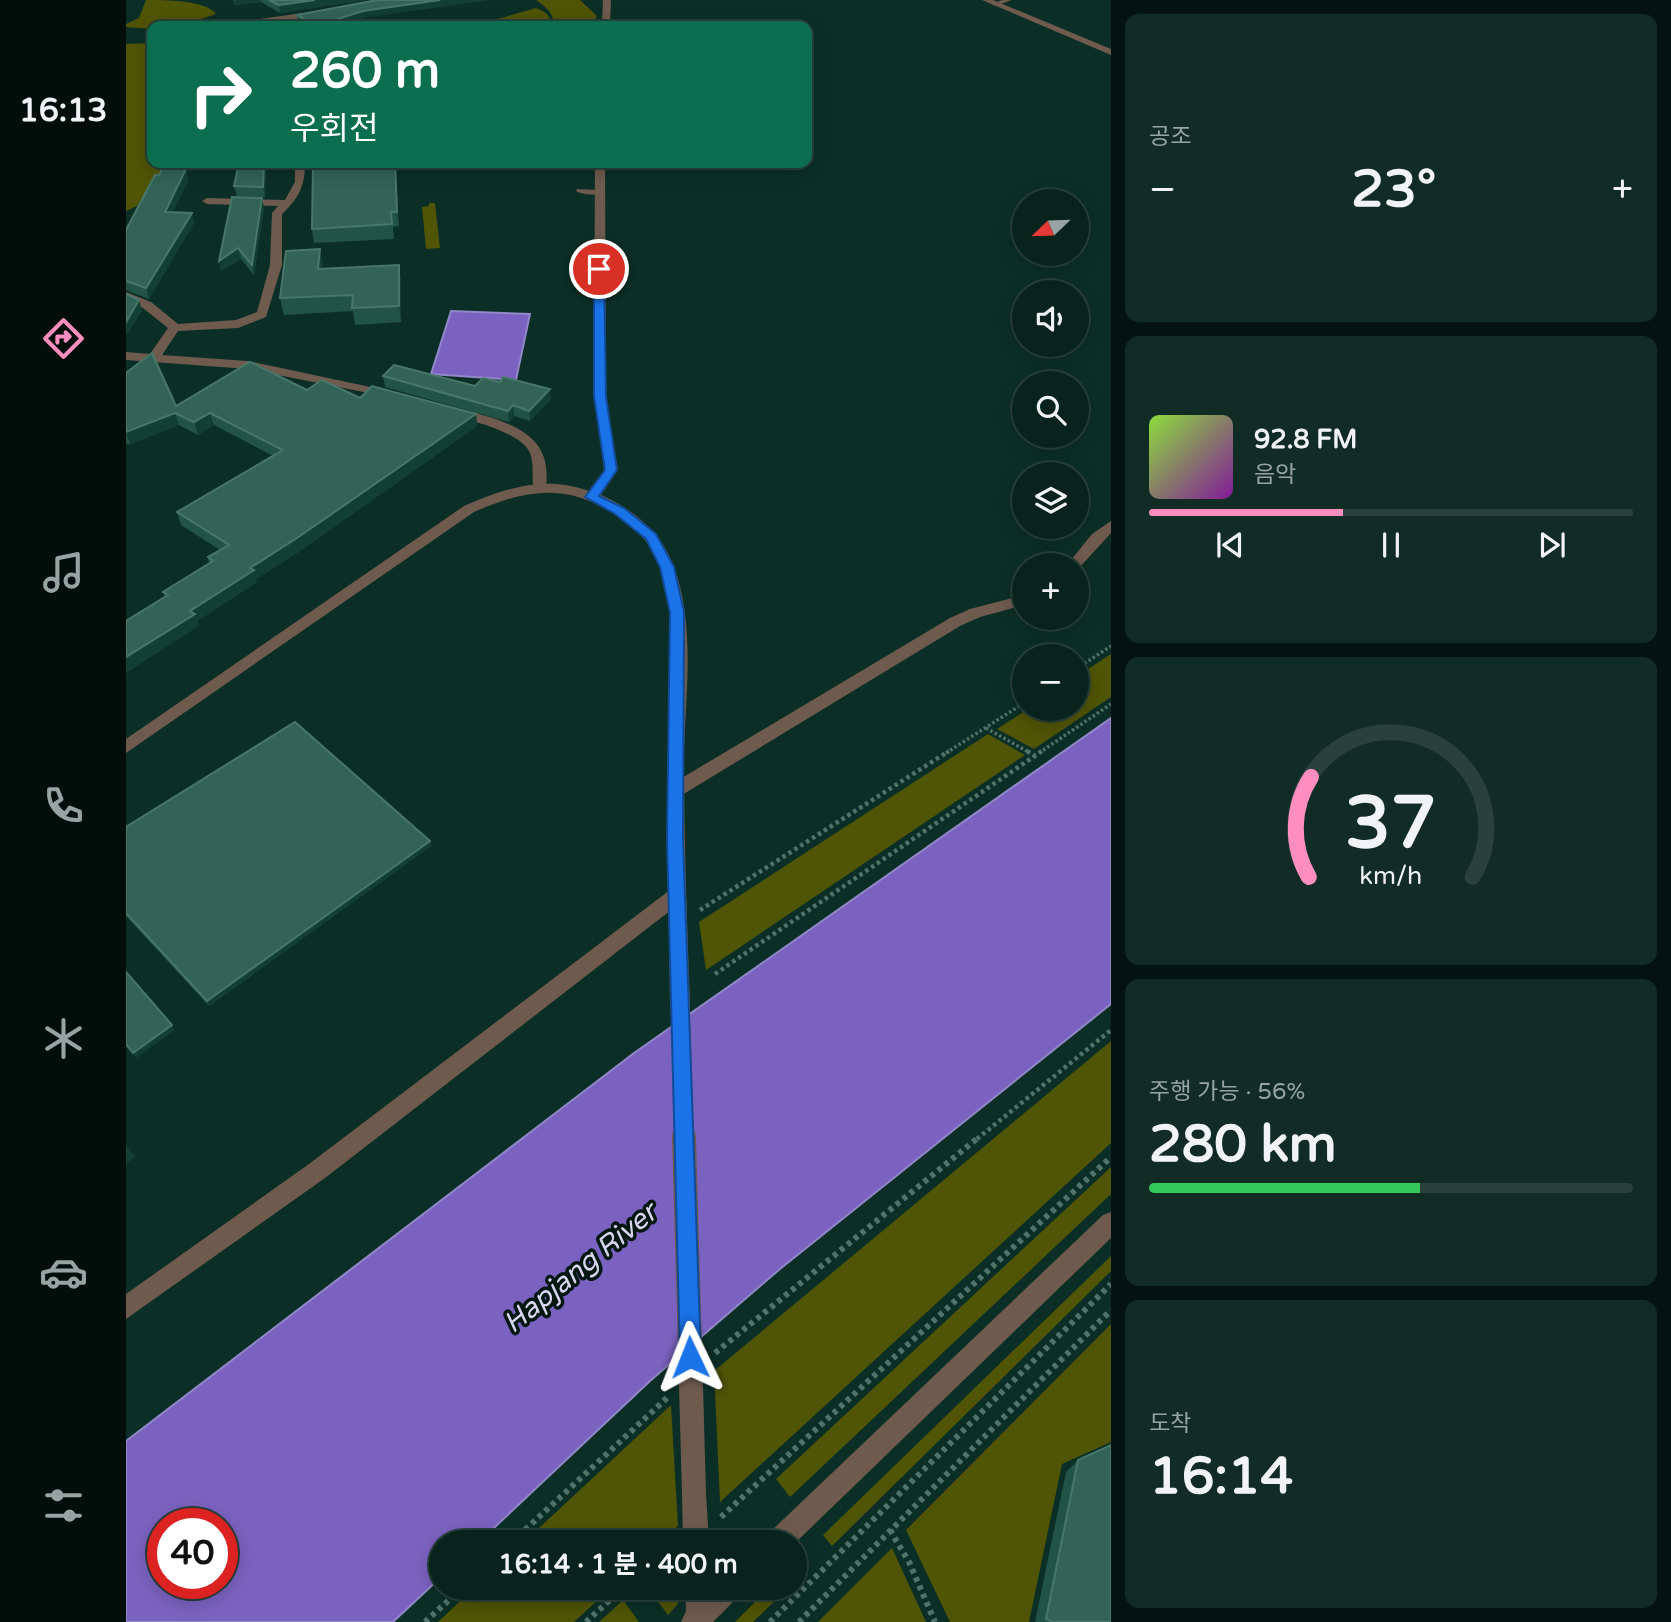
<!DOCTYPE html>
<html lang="ko">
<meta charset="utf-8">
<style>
body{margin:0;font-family:"Varela Round","Noto Sans KR",sans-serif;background:#112b25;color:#f1f3f6;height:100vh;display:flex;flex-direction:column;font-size:26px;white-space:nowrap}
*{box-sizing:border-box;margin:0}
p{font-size:23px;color:#98a4a3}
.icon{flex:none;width:38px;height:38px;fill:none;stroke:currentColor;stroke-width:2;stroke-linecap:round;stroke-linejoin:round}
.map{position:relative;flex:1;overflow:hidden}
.sheet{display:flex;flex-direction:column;gap:14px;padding:14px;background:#04130f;width:560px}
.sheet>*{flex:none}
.guide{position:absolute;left:21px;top:21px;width:665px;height:147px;border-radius:14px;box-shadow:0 4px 18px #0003,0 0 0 2px #29403b;background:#0b6e4f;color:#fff;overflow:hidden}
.needle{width:46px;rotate:247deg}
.tools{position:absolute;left:886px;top:189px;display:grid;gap:14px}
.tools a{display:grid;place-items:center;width:77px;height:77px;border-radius:50%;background:#08231c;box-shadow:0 4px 18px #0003,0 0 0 2px #29403b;font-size:35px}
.speed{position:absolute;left:21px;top:1508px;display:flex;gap:14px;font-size:35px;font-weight:700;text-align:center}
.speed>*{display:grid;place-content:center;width:91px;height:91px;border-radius:50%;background:#08231c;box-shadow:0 4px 18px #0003,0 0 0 2px #29403b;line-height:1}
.speed .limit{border:10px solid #d22;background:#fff;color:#111}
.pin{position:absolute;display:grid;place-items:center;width:60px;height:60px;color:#fff;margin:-30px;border:4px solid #fff;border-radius:50%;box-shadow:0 2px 7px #0007}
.me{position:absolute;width:77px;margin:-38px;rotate:358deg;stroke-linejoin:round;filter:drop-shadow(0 0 5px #0008)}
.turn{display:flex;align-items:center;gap:24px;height:147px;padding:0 28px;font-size:32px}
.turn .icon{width:91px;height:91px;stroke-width:2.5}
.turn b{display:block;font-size:49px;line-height:60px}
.big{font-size:52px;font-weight:700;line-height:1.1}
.sheet .card{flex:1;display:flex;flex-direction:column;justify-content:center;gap:10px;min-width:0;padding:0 24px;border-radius:14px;background:#112b25}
.sheet .dial{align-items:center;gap:0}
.dial svg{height:182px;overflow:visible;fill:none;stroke:#29403b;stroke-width:7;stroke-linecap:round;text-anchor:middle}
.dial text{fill:#f1f3f6;stroke:none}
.song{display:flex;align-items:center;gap:21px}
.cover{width:84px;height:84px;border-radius:10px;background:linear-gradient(135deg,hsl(90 70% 55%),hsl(290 70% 35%))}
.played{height:7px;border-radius:4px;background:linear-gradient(90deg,#fd8ebf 40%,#29403b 40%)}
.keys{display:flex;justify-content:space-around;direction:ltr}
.heat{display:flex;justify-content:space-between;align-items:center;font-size:38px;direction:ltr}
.charge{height:10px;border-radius:5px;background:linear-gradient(90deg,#34c759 56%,#29403b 0)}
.trip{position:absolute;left:303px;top:1530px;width:378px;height:70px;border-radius:35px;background:#08231c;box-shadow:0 4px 18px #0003,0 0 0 2px #29403b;font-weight:700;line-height:70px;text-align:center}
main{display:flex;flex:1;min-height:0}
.tab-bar{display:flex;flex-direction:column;width:126px;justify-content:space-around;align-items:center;background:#030e0b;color:#98a4a3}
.tab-bar .icon{width:49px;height:49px}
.tab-bar .selected{color:#fd8ebf}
.tab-bar b{font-size:32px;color:#f1f3f6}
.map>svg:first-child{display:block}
.green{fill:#505405}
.water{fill:#7b62c0;stroke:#9088c7;stroke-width:2;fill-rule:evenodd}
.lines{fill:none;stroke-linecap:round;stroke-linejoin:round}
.path-far2{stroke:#51736a;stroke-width:3.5;stroke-dasharray:2.5 2.5;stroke-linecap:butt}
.path-far1{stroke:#51736a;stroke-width:4.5;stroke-dasharray:3.5 3.5;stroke-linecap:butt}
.path{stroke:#51736a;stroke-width:6;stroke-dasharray:4.5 4.5;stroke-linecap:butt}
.service{fill:#6f5b4e;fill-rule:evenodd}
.minor{fill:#6f5b4e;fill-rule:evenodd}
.tertiary{fill:#6f5b4e;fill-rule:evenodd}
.tertiary-bridge-far1{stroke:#6f5b4e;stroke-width:19}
.tertiary-bridge{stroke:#6f5b4e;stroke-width:24}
.wall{fill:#215447}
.shaded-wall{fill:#113f33}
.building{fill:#326356;stroke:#48776a;stroke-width:2}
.route{fill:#1a73e8;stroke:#114b97;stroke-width:2}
.labels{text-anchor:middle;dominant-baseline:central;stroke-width:7;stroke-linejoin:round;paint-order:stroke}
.near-water-label{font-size:28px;font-style:italic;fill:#d9d5ee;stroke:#001610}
</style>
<main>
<nav class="tab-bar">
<b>16:13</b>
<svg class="icon selected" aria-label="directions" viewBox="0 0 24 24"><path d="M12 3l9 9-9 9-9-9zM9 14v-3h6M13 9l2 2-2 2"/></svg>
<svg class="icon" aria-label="music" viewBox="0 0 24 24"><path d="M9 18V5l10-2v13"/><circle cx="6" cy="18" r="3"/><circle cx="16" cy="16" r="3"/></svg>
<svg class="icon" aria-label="phone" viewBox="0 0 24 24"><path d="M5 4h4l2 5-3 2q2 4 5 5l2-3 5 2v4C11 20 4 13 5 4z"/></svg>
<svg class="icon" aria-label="climate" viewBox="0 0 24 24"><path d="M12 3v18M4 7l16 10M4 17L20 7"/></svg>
<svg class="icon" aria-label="car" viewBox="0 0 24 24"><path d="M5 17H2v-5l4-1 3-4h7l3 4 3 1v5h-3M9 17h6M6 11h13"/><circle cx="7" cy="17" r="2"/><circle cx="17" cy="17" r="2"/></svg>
<svg class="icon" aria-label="filters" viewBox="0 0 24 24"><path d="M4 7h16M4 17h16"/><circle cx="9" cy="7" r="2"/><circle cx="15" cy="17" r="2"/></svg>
</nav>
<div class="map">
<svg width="985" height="1622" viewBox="0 0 985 1622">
<rect width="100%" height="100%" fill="#0b2f26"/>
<path class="green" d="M20,0C40,0 80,0 90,14L55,26H26V29L0,27V24L13,18Z
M410,0H454L471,16C465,32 442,26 428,26C428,13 420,7 410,0Z
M410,8C420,12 425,15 424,26H347Z
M26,43V163H40L11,206L0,211V44Z
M303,203H309L314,248L300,249L296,207L303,206Z
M985,654V697L908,749L871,729L902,709H950V677Z
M862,734L899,755L580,970L573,922Z
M985,1041V1143L594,1502L588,1371Z
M985,1167V1194L664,1497L650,1479Z
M985,1256V1271L706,1546L697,1535Z
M985,1324V1442L936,1464L903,1622H824L780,1530Z
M545,1405L552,1526L535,1542H398Z
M766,1548L800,1622H692Z
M349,1587H486L448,1622H312Z
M521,1587H557L551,1605L542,1615Z
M644,1587H663L627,1622H609Z
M497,1600L513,1622H473Z"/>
<path class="water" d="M325,311L404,314L390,380L305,374Z
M985,718V1004L654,1269L524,1381L353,1542H315V1577L267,1622H0V1441L508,1053ZM37,1524H96V1584H37Z"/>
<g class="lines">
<path class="path-far2" d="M950,669L985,646
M860,728L904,753
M820,753L898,703
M913,753L985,704"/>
<path class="path-far1" d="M901,751L909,756
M574,910L823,751
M589,974L916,751
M851,1139L985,1030"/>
<path class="path" d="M589,1353L853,1137
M595,1517L985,1157
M764,1530L783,1562L809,1622
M386,1542L542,1397
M299,1622L337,1587
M460,1622L498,1587
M644,1622L985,1284
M673,1622L985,1310"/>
<path class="service" d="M876,0H886L869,6L866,4Z
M451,189L473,190L477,192C471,196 456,195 450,191Z"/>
<path class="minor" d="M856,0H867L985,49V55Z
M192,11L195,12V16L106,26H81Z
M169,163H179C179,186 173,198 156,214V265L140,317L112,328L52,331L36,355L122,361L268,392V398L122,369L0,360V352L24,354L42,328L17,308L0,300V292L25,302L52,324L110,320L131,312L144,265L146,213L152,206L81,204L76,201L81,198L159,200L169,182Z
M328,408C361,416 417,426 420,468C421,476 421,483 419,490H409L407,487C406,476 408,463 404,453C395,432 344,420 323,415L321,412Z
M985,521V533L953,568L950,569V565H941L966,534Z
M898,595V605L854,617L834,626L556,795H544L541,790L544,785L824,618L844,609Z
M551,888L558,890L560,895L558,900L199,1178L0,1319V1294L183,1164L544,890Z"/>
<path class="tertiary" d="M477,0H485L484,26H476Z
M469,163H479L480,397L492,470L475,495C507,509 536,533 548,567C570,627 559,696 558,758C558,840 561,921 564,1003L561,1009L554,1011L547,1009L544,1003C543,931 541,858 541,786C542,722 558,605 526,550C514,530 494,516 474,506C431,483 391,493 348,512L0,753V739L338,506C379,488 419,475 463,491L478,470L468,397Z
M985,1212V1238L668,1544L639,1542L643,1533L977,1215Z
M568,1481L577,1484L580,1493L583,1542H557L556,1493L559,1484Z
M559,1587H617L613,1596L587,1622H555L560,1611Z"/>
<path class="tertiary-bridge-far1" d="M554,1003L558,1139"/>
<path class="tertiary-bridge" d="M558,1137L568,1493"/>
</g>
<path class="wall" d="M107,0H239L154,13L135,2L109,5Z
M171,15L238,18L212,26H180L172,22Z
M113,163H167L166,164L140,165L139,197L111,196L108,186Z
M269,163L273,226L267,227L268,239L188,243L186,229Z
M63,179L47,212L66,213L68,223L23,299L0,290V230Z
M138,208L128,275L115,259L95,271Z
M197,265L196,269L273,265L275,281V322L229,325L227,311L158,315L154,298Z
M0,373L50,406L181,390L234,398L350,414L351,426L174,551L130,579L131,582L71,621L73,626L39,597L37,592L83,564L82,557L94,550L55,525L51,512L147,456L88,425L72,435L53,425L4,444H0Z
M257,376L425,399L404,421L388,416L383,422L259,387Z
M0,827L304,841L305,846L83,1006L0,916Z
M952,1460L985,1622H909L940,1472Z"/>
<path class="shaded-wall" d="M108,0H134L135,2L109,5Z
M189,0H239L154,13L153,5Z
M314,0H364L238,18L212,26H203L202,22L237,11Z
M138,163H139L140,165L139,197L137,187Z
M269,163L270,173L273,226L271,212Z
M60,169L63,179L42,222L39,212Z
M136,198L138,208L128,275L126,265Z
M66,213L68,223L23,299L20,288Z
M112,248L115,259L95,271L93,261Z
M194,249L197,265L195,285L192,269Z
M273,265L275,281V322L273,306Z
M13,300L16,311L3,332L0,335V322Z
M424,389L425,399L404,421L403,411Z
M387,405L388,416L383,422L382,411Z
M49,413L53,425L4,444L0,432Z
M84,413L88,425L72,435L68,422Z
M350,414L351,426L174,551L130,579L131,582L71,621L73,626L0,673V657L124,568Z
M304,841L305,846L83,1006L81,1001Z
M46,1025L49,1030L10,1058L7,1053Z
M0,1144L9,1157L0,1164Z"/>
<path class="building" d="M143,0H189L153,5Z
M251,0H314L237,11L202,22L205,26H193L191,25L185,26L184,22L171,15Z
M113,163H138L137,187L108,186Z
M187,163H269L271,212H265L266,224L186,229Z
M36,169H60L39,212L66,213L20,288L0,281V230L29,175H33Z
M106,197L136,198L126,265L112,248L93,261Z
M194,249L192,269L273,265V306L226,308L227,295L154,298L160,251Z
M0,294L13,300L0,322Z
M26,353L50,406L124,362L181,390L196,380L234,398L246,386L350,414L171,538L124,568L128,570L64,611L69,614L0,657V621L42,595L37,592L87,561L82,557L103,545L51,512L157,450L84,413L68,422L49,413L0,432V373Z
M268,365L349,386L357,378L374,382L377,377L424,389L403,411L387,405L382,411L257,376Z
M169,722L304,841L81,1001L0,913V827Z
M0,972L46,1025L7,1053L0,1044Z
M985,1445V1622H927L920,1619L952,1460Z"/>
<path class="route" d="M473,266L478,269L480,397L491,470L473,496L498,508L530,534L548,567L558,612L557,839L575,1357L572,1365L564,1368L557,1365L554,1357L541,839L544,612L534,567L520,539L489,514L459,497L479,470L468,397V269Z"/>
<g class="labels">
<g class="near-water-label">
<text transform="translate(454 1268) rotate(-39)">Hapjang River</text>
</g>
</g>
</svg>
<div class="tools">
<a><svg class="needle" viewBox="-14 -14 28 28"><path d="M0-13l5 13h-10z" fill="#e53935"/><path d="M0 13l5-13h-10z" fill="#98a4a3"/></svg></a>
<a><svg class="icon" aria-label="sound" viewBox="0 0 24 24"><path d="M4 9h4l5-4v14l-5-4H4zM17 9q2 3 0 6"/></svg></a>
<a><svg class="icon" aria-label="search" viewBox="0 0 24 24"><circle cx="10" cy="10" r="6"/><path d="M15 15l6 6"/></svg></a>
<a><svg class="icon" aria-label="layers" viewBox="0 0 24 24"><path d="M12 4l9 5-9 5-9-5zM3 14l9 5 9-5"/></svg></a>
<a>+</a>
<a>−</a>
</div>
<div class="speed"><div class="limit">40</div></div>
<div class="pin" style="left:473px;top:269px;background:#d93025"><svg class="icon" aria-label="arrive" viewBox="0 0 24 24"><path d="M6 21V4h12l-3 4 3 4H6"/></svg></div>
<svg class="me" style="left:564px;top:1357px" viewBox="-20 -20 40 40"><path d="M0-17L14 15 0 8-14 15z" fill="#1a73e8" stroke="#fff" stroke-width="4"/></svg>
<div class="trip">16:14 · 1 분 · 400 m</div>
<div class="guide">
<div class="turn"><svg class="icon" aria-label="right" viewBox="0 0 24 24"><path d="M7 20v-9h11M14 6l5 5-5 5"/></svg><div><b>260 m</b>우회전</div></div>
</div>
</div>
<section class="sheet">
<div class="card"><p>공조</p>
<div class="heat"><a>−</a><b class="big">23°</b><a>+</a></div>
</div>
<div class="card">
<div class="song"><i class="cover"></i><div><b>92.8 FM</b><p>음악</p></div></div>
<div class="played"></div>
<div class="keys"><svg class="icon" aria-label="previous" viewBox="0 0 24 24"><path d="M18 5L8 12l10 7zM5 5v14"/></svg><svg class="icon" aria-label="pause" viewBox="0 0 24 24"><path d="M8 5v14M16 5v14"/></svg><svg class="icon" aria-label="next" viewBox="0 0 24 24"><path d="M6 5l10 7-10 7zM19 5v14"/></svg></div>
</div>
<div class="card dial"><svg viewBox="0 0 100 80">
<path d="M14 69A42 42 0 1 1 86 69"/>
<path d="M14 69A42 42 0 0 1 15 25" stroke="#fd8ebf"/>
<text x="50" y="56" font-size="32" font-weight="700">37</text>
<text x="50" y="72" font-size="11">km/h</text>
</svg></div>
<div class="card"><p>주행 가능 · 56%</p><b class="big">280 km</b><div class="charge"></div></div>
<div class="card"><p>도착</p><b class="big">16:14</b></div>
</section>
</main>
